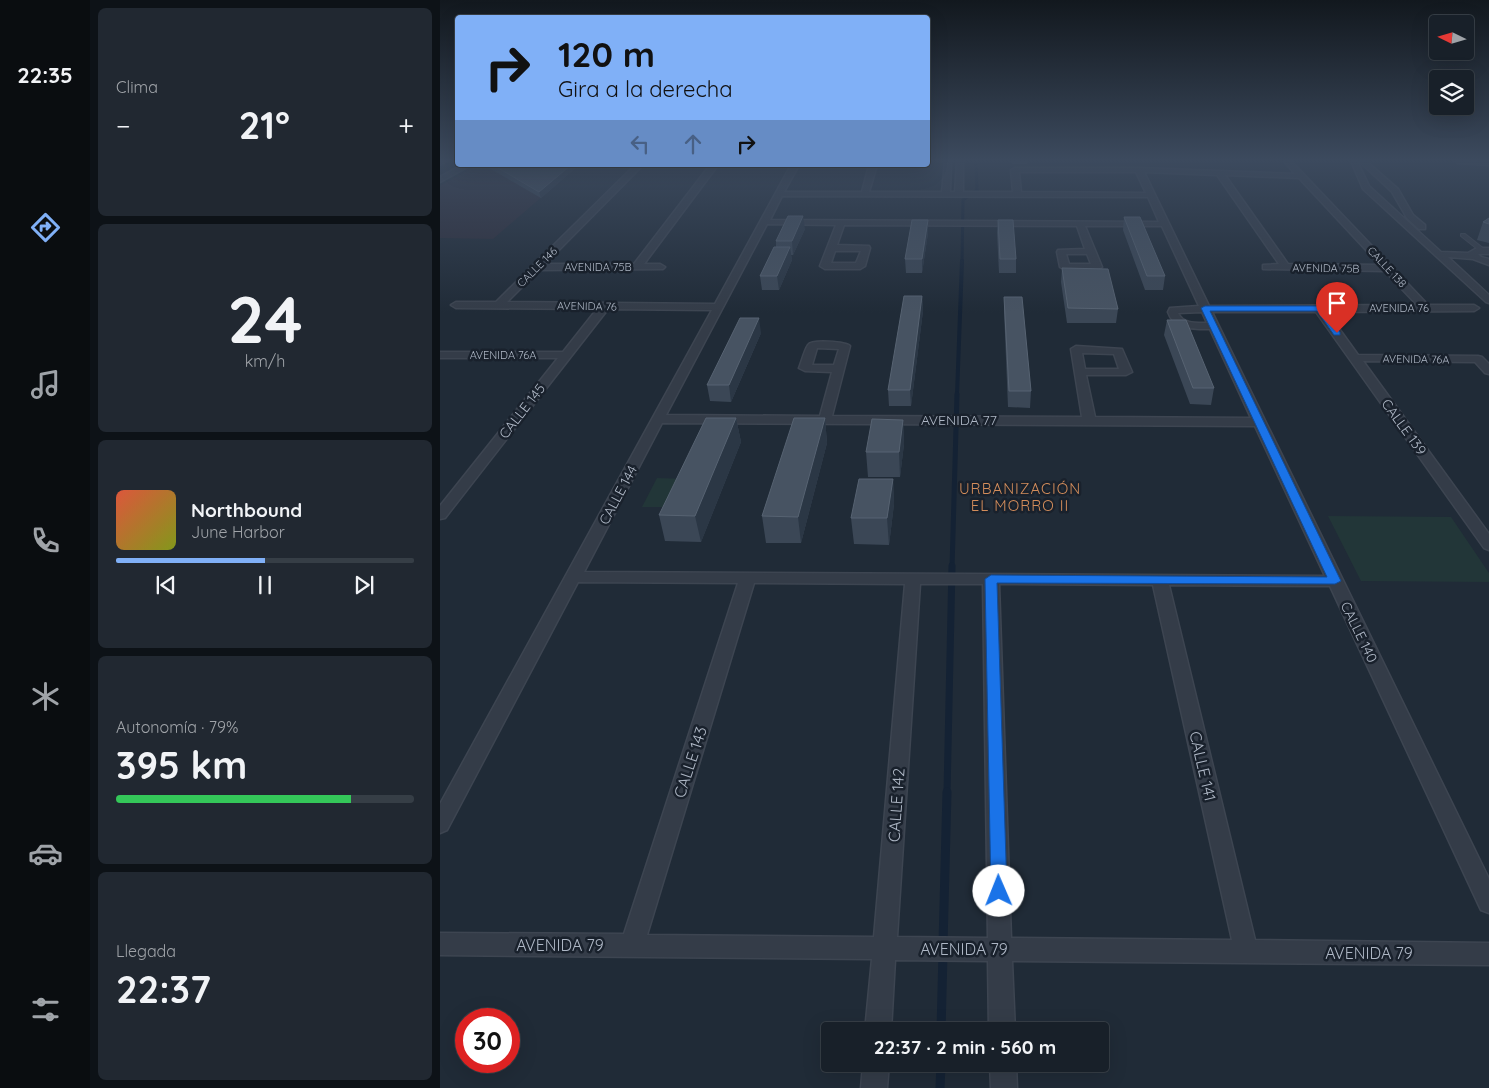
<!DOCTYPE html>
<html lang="es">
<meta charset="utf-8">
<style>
body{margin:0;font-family:Quicksand,sans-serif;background:#212831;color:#f1f3f6;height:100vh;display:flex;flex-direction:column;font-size:19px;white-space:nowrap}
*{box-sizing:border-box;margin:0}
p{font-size:16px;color:#9fa3a8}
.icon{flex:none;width:28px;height:28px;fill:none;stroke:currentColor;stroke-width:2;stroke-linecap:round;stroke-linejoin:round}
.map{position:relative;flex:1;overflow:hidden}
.drawer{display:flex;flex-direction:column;gap:8px;padding:8px;background:#0d1217;width:350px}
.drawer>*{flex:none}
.top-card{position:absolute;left:15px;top:15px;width:475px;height:152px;border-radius:5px;box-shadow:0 5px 20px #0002,0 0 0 1px #363e46;background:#80b0f7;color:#111;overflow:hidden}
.needle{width:32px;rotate:275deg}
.fabs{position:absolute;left:989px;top:15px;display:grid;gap:10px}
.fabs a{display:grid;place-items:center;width:45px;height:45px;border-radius:5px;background:#182029;box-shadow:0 5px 20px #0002,0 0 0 1px #363e46;font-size:25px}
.speed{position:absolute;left:15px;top:1008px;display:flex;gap:10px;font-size:25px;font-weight:700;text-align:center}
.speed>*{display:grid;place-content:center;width:65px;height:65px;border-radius:50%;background:#182029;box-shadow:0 5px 20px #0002,0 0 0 1px #363e46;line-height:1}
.speed .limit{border:8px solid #d22;background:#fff;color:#111}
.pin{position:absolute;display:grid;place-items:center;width:42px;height:42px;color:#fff;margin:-51px -21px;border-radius:50% 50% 50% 0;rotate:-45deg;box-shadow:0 0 5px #0007}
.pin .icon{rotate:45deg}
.me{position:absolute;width:55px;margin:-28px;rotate:359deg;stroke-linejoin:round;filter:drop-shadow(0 0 4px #0008)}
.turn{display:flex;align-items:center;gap:18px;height:105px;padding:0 20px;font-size:22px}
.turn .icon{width:65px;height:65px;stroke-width:2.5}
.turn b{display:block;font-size:35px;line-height:42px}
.lanes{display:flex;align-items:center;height:48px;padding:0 20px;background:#0003;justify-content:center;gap:25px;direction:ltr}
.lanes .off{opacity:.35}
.big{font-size:38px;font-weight:700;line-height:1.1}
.drawer .widget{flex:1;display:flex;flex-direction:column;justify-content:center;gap:8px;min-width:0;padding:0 18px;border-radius:8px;background:#212831}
.drawer .dial{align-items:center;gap:0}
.dial b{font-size:65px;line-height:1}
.song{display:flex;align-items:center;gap:15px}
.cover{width:60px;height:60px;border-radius:8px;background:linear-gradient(135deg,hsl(10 70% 55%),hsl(70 70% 35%))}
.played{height:5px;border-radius:2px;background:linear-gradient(90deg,#80b0f7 50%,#363e46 50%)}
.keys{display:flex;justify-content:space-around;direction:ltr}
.heat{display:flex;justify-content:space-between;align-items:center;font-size:28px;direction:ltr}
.charge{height:8px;border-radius:4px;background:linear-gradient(90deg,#34c759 79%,#363e46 0)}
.trip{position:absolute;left:381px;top:1022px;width:288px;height:50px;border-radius:5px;background:#182029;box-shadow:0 5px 20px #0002,0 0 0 1px #363e46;font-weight:700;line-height:50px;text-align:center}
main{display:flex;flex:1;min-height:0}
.menu{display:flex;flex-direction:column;width:90px;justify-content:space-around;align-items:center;background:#0a0d10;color:#9fa3a8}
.menu .icon{width:35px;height:35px}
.menu .active{color:#80b0f7}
.menu b{font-size:22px;color:#f1f3f6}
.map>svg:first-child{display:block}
.medical{fill:#2d2c39}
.green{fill:#223638}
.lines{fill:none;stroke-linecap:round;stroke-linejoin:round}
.stream-far4{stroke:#142234;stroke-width:3}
.stream-far3{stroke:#142234;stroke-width:4}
.stream-far2{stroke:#142234;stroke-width:5}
.stream-far1{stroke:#142234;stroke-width:7}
.stream{stroke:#142234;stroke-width:9}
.service-casing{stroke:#3d4551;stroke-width:2}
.minor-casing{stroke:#3d4551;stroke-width:3}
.service{fill:#343c48;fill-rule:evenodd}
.minor{fill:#343c48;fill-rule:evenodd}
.wall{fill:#3b4756}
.shaded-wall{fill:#2b3745}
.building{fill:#475362;stroke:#576372}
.route{fill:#1a73e8;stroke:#114b97}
.labels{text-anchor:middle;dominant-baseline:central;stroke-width:5;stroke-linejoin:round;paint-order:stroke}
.far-street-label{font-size:11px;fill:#aeb7c5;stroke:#19212c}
.street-label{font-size:14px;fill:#aeb7c5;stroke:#19212c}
.neighbourhood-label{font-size:15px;letter-spacing:1px;fill:#d38d5b;stroke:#19212c}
.near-street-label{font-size:16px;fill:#aeb7c5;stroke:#19212c}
</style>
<main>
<nav class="menu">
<b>22:35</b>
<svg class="icon active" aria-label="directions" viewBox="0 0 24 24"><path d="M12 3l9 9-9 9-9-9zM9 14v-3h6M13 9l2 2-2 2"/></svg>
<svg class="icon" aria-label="music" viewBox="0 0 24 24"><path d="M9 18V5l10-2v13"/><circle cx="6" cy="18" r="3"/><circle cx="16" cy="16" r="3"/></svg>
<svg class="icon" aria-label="phone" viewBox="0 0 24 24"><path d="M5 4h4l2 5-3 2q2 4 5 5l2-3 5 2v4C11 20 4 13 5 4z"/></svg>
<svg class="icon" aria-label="climate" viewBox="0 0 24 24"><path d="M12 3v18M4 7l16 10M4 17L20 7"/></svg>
<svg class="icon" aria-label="car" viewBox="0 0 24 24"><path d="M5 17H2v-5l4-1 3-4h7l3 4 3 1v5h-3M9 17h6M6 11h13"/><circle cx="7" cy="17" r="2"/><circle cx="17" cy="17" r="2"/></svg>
<svg class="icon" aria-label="filters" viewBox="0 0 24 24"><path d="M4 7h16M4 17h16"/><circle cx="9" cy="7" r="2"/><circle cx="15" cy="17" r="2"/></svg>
</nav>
<section class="drawer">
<div class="widget"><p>Clima</p>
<div class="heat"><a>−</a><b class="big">21°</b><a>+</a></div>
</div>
<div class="widget dial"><b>24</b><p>km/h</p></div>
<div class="widget">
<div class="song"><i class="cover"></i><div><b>Northbound</b><p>June Harbor</p></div></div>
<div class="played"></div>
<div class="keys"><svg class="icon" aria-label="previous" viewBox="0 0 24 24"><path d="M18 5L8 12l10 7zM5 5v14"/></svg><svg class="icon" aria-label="pause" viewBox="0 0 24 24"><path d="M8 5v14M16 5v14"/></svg><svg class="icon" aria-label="next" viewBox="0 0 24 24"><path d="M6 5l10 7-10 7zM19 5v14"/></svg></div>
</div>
<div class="widget"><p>Autonomía · 79%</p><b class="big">395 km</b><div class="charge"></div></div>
<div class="widget"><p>Llegada</p><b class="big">22:37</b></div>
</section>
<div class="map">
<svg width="1049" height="1088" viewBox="0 0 1049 1088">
<rect width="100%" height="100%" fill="#202b37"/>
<path class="medical" d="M139,165L53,239L0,238V186L32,168Z"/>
<path class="green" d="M217,478L247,479L233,507H202Z
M888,516L1011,517L1049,573V582L921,581Z"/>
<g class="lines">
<path class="stream-far4" d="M522,263L523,200L537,190L536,161"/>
<path class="stream-far3" d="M517,395L522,261"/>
<path class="stream-far2" d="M512,568L517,394"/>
<path class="stream-far1" d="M507,793L512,566"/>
<path class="stream" d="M503,944L507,792
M501,1031L503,953
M500,1088L501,1064"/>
<g class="service-casing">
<path id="service" d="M3,161H8L0,165V163Z
M1021,234H1025L1044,249V251H1040L1021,236Z"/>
</g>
<g class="minor-casing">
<path id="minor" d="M505,161H511L510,192H515L517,161H523V192H573L571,170L575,168H699L855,174L844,161H851L988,305H1034L1039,308L1034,311L887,312L918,355L1038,356L1042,357L1049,364V374L1045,373L1035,362L923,361L1049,534V550L1044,548L876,312H772L1049,879V913L1041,910L890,586L729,585L815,940L1049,943V965L572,961L575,1031H549L548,961L455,960L451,1031H425L432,959L0,955V933L184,934L298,583L138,582L7,830L0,833V804L272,310L168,309L5,518L0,519V506L118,358H0V352H123L157,309L16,308L11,305L16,302H56L195,165H203L105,264H194L270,165H278L204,264H220L225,267L223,269L99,270L67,302L275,304L351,165H359L344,192H422L429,165H437L429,192H502ZM579,172H696L706,193L581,192ZM704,172L777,175L839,264L823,265V269L945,271L977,305L769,306ZM785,175L859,178L940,265L848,264ZM342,196L708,197L719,222L330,220ZM327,224L396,225L380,266L385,269H420L425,266L430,248L429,246L397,245L404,225L637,226L645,249L618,250L617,252L620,267C628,272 654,272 662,267L645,226H722L759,306L730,308L728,312C734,330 754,329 770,329L811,418L655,417L646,375H686L692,372L682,349L636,346L631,349L642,417L392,416L410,346C406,342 372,339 368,345C364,351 362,361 359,368L365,371L392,372L380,416L226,415ZM395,251H421L416,263H391ZM626,254H647L651,264H629ZM762,312L767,323C756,323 743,324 738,313ZM377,348L399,349L394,365H372ZM642,353L674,354L679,369H645ZM222,423L815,426L885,576L144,572ZM314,583L465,584L434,937L207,935ZM480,584H543L548,938L457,937ZM559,584L713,585L792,940L571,938Z
M911,161H917L929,186L1001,252L1028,253L1037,248H1049V254H1038L1041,257L1049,259V265L1033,259L1008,257L1049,295V303L1046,302L923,189Z
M919,161H926L958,189L973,215L985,225V229H979L967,218L952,192Z
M1015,161H1049V165L1018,163Z
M22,165H31L0,182V177Z
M423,1064H449L447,1088H421Z
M550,1064H576L577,1088H551Z"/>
</g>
<use href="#service" class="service"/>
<use href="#minor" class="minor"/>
</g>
<path class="wall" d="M571,161H587V164H572Z
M49,165H139L101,198L49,168Z
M684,217L725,276L723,290H705L683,230Z
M1049,218V243L1037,240L1043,222Z
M488,220V233L482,273H466L465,259Z
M558,220L576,259V273H559L557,232Z
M365,229L353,255H351L352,260L339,290H322L320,276L336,247V241Z
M622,268L678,309L676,323H627L621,282Z
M482,296L483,311L471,406H449L448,390Z
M564,297L591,391L590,408L568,407L564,311Z
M727,320L774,388L771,405L750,404L724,335Z
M321,333L291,402L270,401L267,385Z
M296,418L301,442L261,542L225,541L219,515Z
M385,418L387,443L361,543H326L322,516Z
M463,420L464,444L460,477H428L426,452Z
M453,479L454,504L449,545L414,544L411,518Z"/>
<path class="shaded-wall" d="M131,165H139L101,198L99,192Z
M363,216L365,229L353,255L352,241Z
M488,220V233L482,273V259Z
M350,247L352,260L339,290L337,276Z
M482,296L483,311L471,406L470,390Z
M319,318L321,333L291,402L289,385Z
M296,418L301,442L261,542L255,516Z
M385,418L387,443L361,543L358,517Z
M463,420L464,444L460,477L459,452Z
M453,479L454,504L449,545L447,518Z"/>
<path class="building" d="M53,165H131L99,192Z
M348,216H363L352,241H336Z
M684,217H700L725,276H707Z
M1049,218V224L1043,222Z
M472,220H488L482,259H465Z
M558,220H573L576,259H560Z
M334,247H350L337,276H320Z
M622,268L668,269L678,309L628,308Z
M464,296H482L470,390H448Z
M564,297H582L591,391H569Z
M300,318H319L289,385H267Z
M727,320H746L774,388H753Z
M266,418H296L255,516L219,515Z
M354,418H385L358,517L322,516Z
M432,419L463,420L459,452H426Z
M419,479H453L447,518H411Z"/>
<linearGradient id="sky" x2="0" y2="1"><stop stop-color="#12181e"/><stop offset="0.51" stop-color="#3c4a5e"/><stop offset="1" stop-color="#3c4a5e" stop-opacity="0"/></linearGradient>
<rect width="1049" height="313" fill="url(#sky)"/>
<path class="route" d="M879,306L882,307L900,332V335H894L877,311H770L901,581L895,584L557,583L567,891L565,896L559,899L553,896L551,891L545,579L551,575L887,577L761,308L765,306Z"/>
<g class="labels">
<g class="far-street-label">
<text transform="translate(97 267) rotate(-45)">CALLE 146</text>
<text x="158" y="267">AVENIDA 75B</text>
<text transform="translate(947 267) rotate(47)">CALLE 138</text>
<text transform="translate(886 268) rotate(1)">AVENIDA 75B</text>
<text transform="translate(147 306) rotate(1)">AVENIDA 76</text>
<text x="959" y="308">AVENIDA 76</text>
<text x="63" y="355">AVENIDA 76A</text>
<text transform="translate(976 359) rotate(1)">AVENIDA 76A</text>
</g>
<g class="street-label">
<text transform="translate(82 411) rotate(-52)">CALLE 145</text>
<text x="519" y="420">AVENIDA 77</text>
<text transform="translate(964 427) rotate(54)">CALLE 139</text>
<text transform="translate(178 495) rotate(-62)">CALLE 144</text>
<text transform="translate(919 632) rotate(64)">CALLE 140</text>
</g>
<g class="neighbourhood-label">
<text x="580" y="488">URBANIZACIÓN<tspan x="580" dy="17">EL MORRO II</tspan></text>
</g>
<g class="near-street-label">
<text transform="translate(250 762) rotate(-72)">CALLE 143</text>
<text transform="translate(763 766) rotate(77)">CALLE 141</text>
<text transform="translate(456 805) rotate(-86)">CALLE 142</text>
<text x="120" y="945">AVENIDA 79</text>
<text x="524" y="949">AVENIDA 79</text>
<text x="929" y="953">AVENIDA 79</text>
</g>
</g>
</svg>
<div class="fabs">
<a><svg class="needle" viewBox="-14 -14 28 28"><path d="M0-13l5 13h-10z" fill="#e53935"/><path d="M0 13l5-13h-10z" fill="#9fa3a8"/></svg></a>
<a><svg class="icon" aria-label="layers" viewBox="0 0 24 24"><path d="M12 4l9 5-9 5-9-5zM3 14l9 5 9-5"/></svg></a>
</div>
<div class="speed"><div class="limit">30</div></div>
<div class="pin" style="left:897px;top:333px;background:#d93025"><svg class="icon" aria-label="arrive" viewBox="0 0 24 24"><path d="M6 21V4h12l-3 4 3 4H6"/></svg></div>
<svg class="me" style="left:559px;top:891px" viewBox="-20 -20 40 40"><circle r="19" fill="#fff"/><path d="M0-13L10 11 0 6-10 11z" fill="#1a73e8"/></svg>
<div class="trip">22:37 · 2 min · 560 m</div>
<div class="top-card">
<div class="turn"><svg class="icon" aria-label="right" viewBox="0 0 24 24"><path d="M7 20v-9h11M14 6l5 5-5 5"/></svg><div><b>120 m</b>Gira a la derecha</div></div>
<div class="lanes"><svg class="icon off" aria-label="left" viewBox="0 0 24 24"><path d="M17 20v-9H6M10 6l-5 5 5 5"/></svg><svg class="icon off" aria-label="ahead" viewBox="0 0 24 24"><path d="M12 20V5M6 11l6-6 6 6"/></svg><svg class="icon" aria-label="right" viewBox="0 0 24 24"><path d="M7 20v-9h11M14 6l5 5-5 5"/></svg></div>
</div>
</div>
</main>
